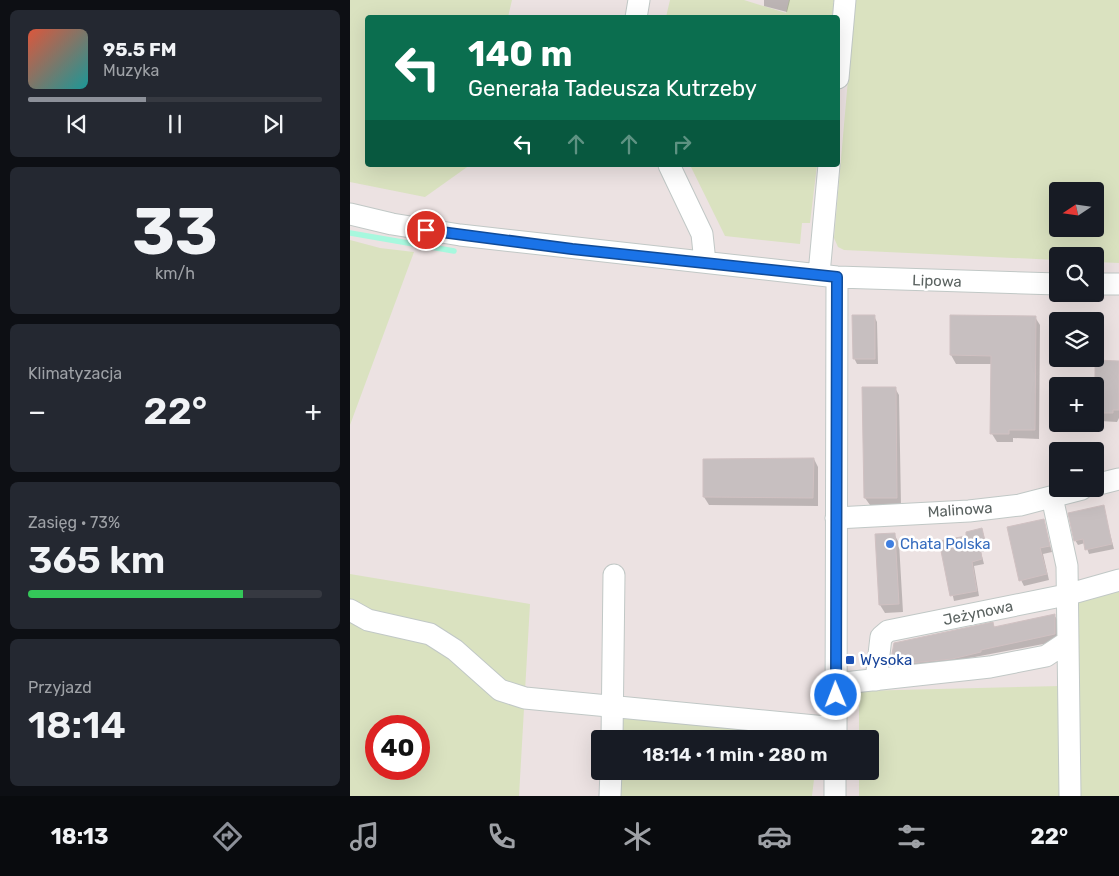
<!DOCTYPE html>
<html lang="pl">
<meta charset="utf-8">
<style>
body{margin:0;font-family:Rubik,sans-serif;background:#242831;color:#f1f3f6;height:100vh;display:flex;flex-direction:column;font-size:19px;white-space:nowrap}
*{box-sizing:border-box;margin:0}
p{font-size:16px;color:#9ea1a6}
.icon{flex:none;width:28px;height:28px;fill:none;stroke:currentColor;stroke-width:2;stroke-linecap:round;stroke-linejoin:round}
.map{position:relative;flex:1;overflow:hidden}
.details{display:flex;flex-direction:column;gap:10px;padding:10px;background:#0d0f14;width:350px}
.details>*{flex:none}
.hud{position:absolute;left:15px;top:15px;width:475px;height:152px;border-radius:5px;box-shadow:0 5px 20px #0002;background:#0b6e4f;color:#fff;overflow:hidden}
.needle{width:32px;rotate:257deg}
.buttons{position:absolute;left:699px;top:182px;display:grid;gap:10px}
.buttons a{display:grid;place-items:center;width:55px;height:55px;border-radius:5px;background:#171b24;box-shadow:0 5px 20px #0002;font-size:25px}
.speed{position:absolute;left:15px;top:715px;display:flex;gap:10px;font-size:25px;font-weight:700;text-align:center}
.speed>*{display:grid;place-content:center;width:65px;height:65px;border-radius:50%;background:#171b24;box-shadow:0 5px 20px #0002;line-height:1}
.speed .limit{border:8px solid #d22;background:#fff;color:#111}
.pin{position:absolute;display:grid;place-items:center;width:42px;height:42px;color:#fff;margin:-21px;border:2px solid #fff;border-radius:50%;box-shadow:0 1px 5px #0007}
.me{position:absolute;width:55px;margin:-28px;rotate:359deg;stroke-linejoin:round;filter:drop-shadow(0 0 4px #0008)}
.turn{display:flex;align-items:center;gap:18px;height:105px;padding:0 20px;font-size:22px}
.turn .icon{width:65px;height:65px;stroke-width:2.5}
.turn b{display:block;font-size:35px;line-height:42px}
.lanes{display:flex;align-items:center;height:48px;padding:0 20px;background:#0003;justify-content:center;gap:25px;direction:ltr}
.lanes .off{opacity:.35}
.big{font-size:38px;font-weight:600;line-height:1.1}
.details .tile{flex:1;display:flex;flex-direction:column;justify-content:center;gap:8px;min-width:0;padding:0 18px;border-radius:8px;background:#242831}
.details .dial{align-items:center;gap:0}
.dial b{font-size:65px;line-height:1}
.song{display:flex;align-items:center;gap:15px}
.cover{width:60px;height:60px;border-radius:8px;background:linear-gradient(135deg,hsl(10 70% 55%),hsl(180 70% 35%))}
.played{height:5px;border-radius:2px;background:linear-gradient(90deg,#8c9099 40%,#363941 40%)}
.keys{display:flex;justify-content:space-around;direction:ltr}
.heat{display:flex;justify-content:space-between;align-items:center;font-size:28px;direction:ltr}
.charge{height:8px;border-radius:4px;background:linear-gradient(90deg,#34c759 73%,#363941 0)}
.trip{position:absolute;left:241px;top:730px;width:288px;height:50px;border-radius:5px;background:#171b24;box-shadow:0 5px 20px #0002;font-weight:600;line-height:50px;text-align:center}
.tabs{display:flex;height:80px;justify-content:space-around;align-items:center;background:#090b0e;color:#9ea1a6}
.tabs .icon{width:35px;height:35px}
.tabs .current{color:#8c9099}
.tabs b{font-size:22px;color:#f1f3f6}
main{display:flex;flex:1;min-height:0}
.map>svg:first-child{display:block}
.green{fill:#dae2c0;fill-rule:evenodd}
.shadow{fill:#0003}
.lines{fill:none;stroke-linecap:round;stroke-linejoin:round}
.stream{stroke:#a7f8de;stroke-width:5.5}
.building{fill:#c7bfc0;stroke:#d0c1c2}
.minor-casing{stroke:#c1c8c6;stroke-width:23}
.minor{stroke:#fff;stroke-width:21}
.route-casing{stroke:#114b97;stroke-width:12}
.route{stroke:#1a73e8;stroke-width:9}
.shop-dot{fill:#3f7fe0;stroke:#fff;stroke-width:2}
.transit-dot{fill:#1a4fb4;stroke:#fff;stroke-width:2}
.labels{text-anchor:middle;dominant-baseline:central;stroke-width:5;stroke-linejoin:round;paint-order:stroke}
.street-label{font-size:15px;fill:#5a6260;stroke:#fff}
.shop-label{font-size:15px;fill:#366cbe;stroke:#fff;text-anchor:start}
.transit-label{font-size:15px;fill:#164399;stroke:#fff;text-anchor:start}
</style>
<main>
<section class="details">
<div class="tile">
<div class="song"><i class="cover"></i><div><b>95.5 FM</b><p>Muzyka</p></div></div>
<div class="played"></div>
<div class="keys"><svg class="icon" aria-label="previous" viewBox="0 0 24 24"><path d="M18 5L8 12l10 7zM5 5v14"/></svg><svg class="icon" aria-label="pause" viewBox="0 0 24 24"><path d="M8 5v14M16 5v14"/></svg><svg class="icon" aria-label="next" viewBox="0 0 24 24"><path d="M6 5l10 7-10 7zM19 5v14"/></svg></div>
</div>
<div class="tile dial"><b>33</b><p>km/h</p></div>
<div class="tile"><p>Klimatyzacja</p>
<div class="heat"><a>−</a><b class="big">22°</b><a>+</a></div>
</div>
<div class="tile"><p>Zasięg · 73%</p><b class="big">365 km</b><div class="charge"></div></div>
<div class="tile"><p>Przyjazd</p><b class="big">18:14</b></div>
</section>
<div class="map">
<svg width="769" height="796" viewBox="0 0 769 796">
<rect width="100%" height="100%" fill="#ece2e2"/>
<path class="green" d="M0,0H162L158,17L18,18V165H120L75,197L0,182Z
M320,0H394L436,13L439,0H484L482,17H316Z
M505,0H769V263L745,262V256H708L707,260L494,250L488,247L484,238ZM708,191H745V229H708Z
M340,165H467L460,223H452L450,244L375,236Z
M0,240L30,248L64,252L0,425Z
M0,574L180,604L169,796H0ZM26,726H69V769H26Z
M769,587V796H727L723,604Z
M711,686L714,796H509V771H520V739H509V691Z
M273,718L467,736V739H273Z
M272,771H465L462,796H271Z"/>
<path class="shadow" d="M414,0H440L437,12L414,6Z
M524,316L527,322L528,364H507L504,358Z
M685,317L690,325L689,439L663,438V442H647L642,434V364H606L601,355Z
M769,362V418L767,422L750,421L745,413Z
M545,388L549,395L551,505H520L515,498Z
M464,459L468,467V506L359,505L354,497Z
M753,507L764,549L739,554L735,543L728,545L725,540Z
M693,520L702,552L693,554L699,580L674,586L671,580Z
M632,529L638,550L631,552L634,564L624,566L629,596L604,601L591,542L618,537Z
M544,534L549,543L553,612L535,613L530,605Z
M704,615L709,622V641L546,672L542,665L545,644L643,624L645,628Z"/>
<g class="lines">
<path class="stream" d="M0,233L104,251"/>
</g>
<path class="building" d="M502,315H525V359H503Z
M600,315L686,316L685,430H659V434H640L641,356L600,355Z
M745,360L769,361V410H763V413H745Z
M512,387H546L547,498H514Z
M464,458L463,498L353,497V459Z
M754,505L762,544L735,550L733,539L724,541L718,513Z
M694,519L700,546L690,548L697,574L669,581L657,527Z
M632,528L636,546L630,547L632,559L622,562L627,591L600,596L589,541L616,536V532Z
M545,533L549,604L529,605L525,534Z
M705,614V634L631,650V652L602,659L540,665L544,643L643,622L644,627Z"/>
<g class="lines">
<g class="minor-casing">
<path id="minor" d="M286,18L289,0
M488,78L495,0
M319,165L352,234L355,262
M0,214L42,224L110,235L487,277L708,284
M469,274L479,165
M745,284H769
M745,485L769,479
M702,497L717,566L720,796
M486,518L619,511L670,505L732,489
M0,610L18,620L80,634L105,650L150,690L175,698L486,728
M526,680L531,637L538,631L716,595L769,580
M485,684L640,667L696,656L717,642
M262,739L264,575
M486,739L487,277
M260,796L261,771
M485,796V771"/>
</g>
<use href="#minor" class="minor"/>
</g>
<g class="lines">
<g class="route-casing">
<path id="route" d="M76,230L222,249L487,277L486,695"/>
</g>
<use href="#route" class="route"/>
</g>
<circle class="shop-dot" cx="540" cy="544" r="5"/>
<rect class="transit-dot" x="495" y="655" width="10" height="10" rx="2.5"/>
<g class="labels">
<g class="street-label">
<text transform="translate(587 281) rotate(2)">Lipowa</text>
<text transform="translate(610 510) rotate(-4)">Malinowa</text>
<text transform="translate(628 613) rotate(-12)">Jeżynowa</text>
</g>
<g class="shop-label">
<text x="550" y="544">Chata Polska</text>
</g>
<g class="transit-label">
<text x="510" y="660">Wysoka</text>
</g>
</g>
</svg>
<div class="buttons">
<a><svg class="needle" viewBox="-14 -14 28 28"><path d="M0-13l5 13h-10z" fill="#e53935"/><path d="M0 13l5-13h-10z" fill="#9ea1a6"/></svg></a>
<a><svg class="icon" aria-label="search" viewBox="0 0 24 24"><circle cx="10" cy="10" r="6"/><path d="M15 15l6 6"/></svg></a>
<a><svg class="icon" aria-label="layers" viewBox="0 0 24 24"><path d="M12 4l9 5-9 5-9-5zM3 14l9 5 9-5"/></svg></a>
<a>+</a>
<a>−</a>
</div>
<div class="speed"><div class="limit">40</div></div>
<div class="pin" style="left:76px;top:230px;background:#d93025"><svg class="icon" aria-label="arrive" viewBox="0 0 24 24"><path d="M6 21V4h12l-3 4 3 4H6"/></svg></div>
<svg class="me" style="left:486px;top:695px" viewBox="-20 -20 40 40"><circle r="17" fill="#1a73e8" stroke="#fff" stroke-width="3"/><path d="M0-11L8 9 0 5-8 9z" fill="#fff"/></svg>
<div class="trip">18:14 · 1 min · 280 m</div>
<div class="hud">
<div class="turn"><svg class="icon" aria-label="left" viewBox="0 0 24 24"><path d="M17 20v-9H6M10 6l-5 5 5 5"/></svg><div><b>140 m</b>Generała Tadeusza Kutrzeby</div></div>
<div class="lanes"><svg class="icon" aria-label="left" viewBox="0 0 24 24"><path d="M17 20v-9H6M10 6l-5 5 5 5"/></svg><svg class="icon off" aria-label="ahead" viewBox="0 0 24 24"><path d="M12 20V5M6 11l6-6 6 6"/></svg><svg class="icon off" aria-label="ahead" viewBox="0 0 24 24"><path d="M12 20V5M6 11l6-6 6 6"/></svg><svg class="icon off" aria-label="right" viewBox="0 0 24 24"><path d="M7 20v-9h11M14 6l5 5-5 5"/></svg></div>
</div>
</div>
</main>
<nav class="tabs">
<b>18:13</b>
<svg class="icon current" aria-label="directions" viewBox="0 0 24 24"><path d="M12 3l9 9-9 9-9-9zM9 14v-3h6M13 9l2 2-2 2"/></svg>
<svg class="icon" aria-label="music" viewBox="0 0 24 24"><path d="M9 18V5l10-2v13"/><circle cx="6" cy="18" r="3"/><circle cx="16" cy="16" r="3"/></svg>
<svg class="icon" aria-label="phone" viewBox="0 0 24 24"><path d="M5 4h4l2 5-3 2q2 4 5 5l2-3 5 2v4C11 20 4 13 5 4z"/></svg>
<svg class="icon" aria-label="climate" viewBox="0 0 24 24"><path d="M12 3v18M4 7l16 10M4 17L20 7"/></svg>
<svg class="icon" aria-label="car" viewBox="0 0 24 24"><path d="M5 17H2v-5l4-1 3-4h7l3 4 3 1v5h-3M9 17h6M6 11h13"/><circle cx="7" cy="17" r="2"/><circle cx="17" cy="17" r="2"/></svg>
<svg class="icon" aria-label="filters" viewBox="0 0 24 24"><path d="M4 7h16M4 17h16"/><circle cx="9" cy="7" r="2"/><circle cx="15" cy="17" r="2"/></svg>
<b>22°</b>
</nav>
